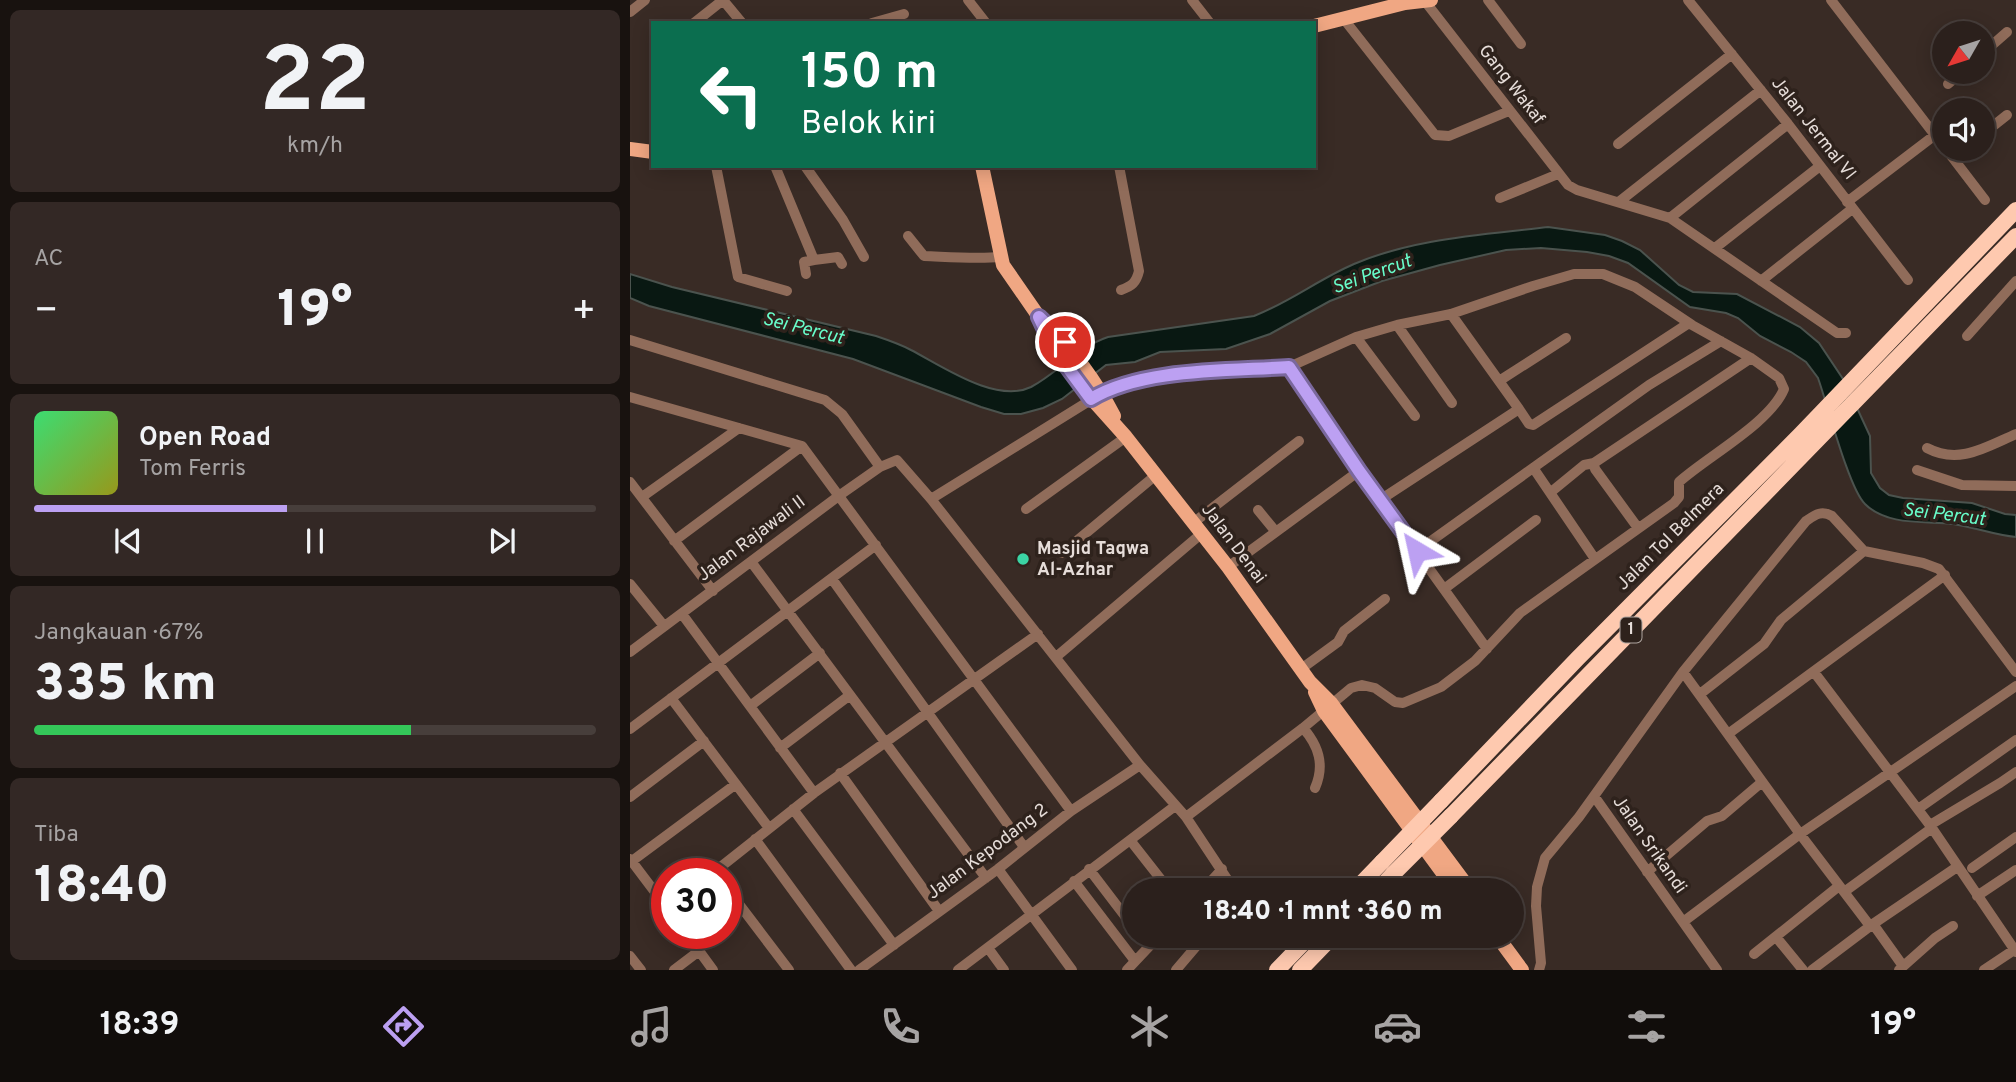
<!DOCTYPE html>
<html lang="id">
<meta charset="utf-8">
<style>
body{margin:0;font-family:Overpass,sans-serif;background:#332825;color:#f1f3f6;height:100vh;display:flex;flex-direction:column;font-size:26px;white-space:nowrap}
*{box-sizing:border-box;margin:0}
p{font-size:23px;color:#a6a3a3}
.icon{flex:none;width:38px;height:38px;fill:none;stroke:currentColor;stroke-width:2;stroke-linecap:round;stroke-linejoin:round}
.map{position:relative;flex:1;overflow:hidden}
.panel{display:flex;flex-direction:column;gap:10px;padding:10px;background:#18120f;width:630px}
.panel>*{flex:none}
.guide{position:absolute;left:21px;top:21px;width:665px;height:147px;border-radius:0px;box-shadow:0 4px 18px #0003,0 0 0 2px #473e3b;background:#0b6e4f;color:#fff;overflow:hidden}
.needle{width:46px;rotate:231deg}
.tools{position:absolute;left:1302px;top:21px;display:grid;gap:14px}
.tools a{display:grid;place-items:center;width:63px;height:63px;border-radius:50%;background:#2b201c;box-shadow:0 4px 18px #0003,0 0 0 2px #473e3b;font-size:35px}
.speed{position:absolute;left:21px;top:858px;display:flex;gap:14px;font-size:35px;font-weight:700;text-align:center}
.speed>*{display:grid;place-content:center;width:91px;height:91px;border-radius:50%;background:#2b201c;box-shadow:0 4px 18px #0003,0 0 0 2px #473e3b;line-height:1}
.speed .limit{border:10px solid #d22;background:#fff;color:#111}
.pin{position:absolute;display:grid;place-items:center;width:60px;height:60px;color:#fff;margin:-30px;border:4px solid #fff;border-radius:50%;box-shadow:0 2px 7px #0007}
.me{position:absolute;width:77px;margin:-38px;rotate:324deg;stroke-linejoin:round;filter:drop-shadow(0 0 5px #0008)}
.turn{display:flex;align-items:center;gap:24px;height:147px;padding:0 35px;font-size:32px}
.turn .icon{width:91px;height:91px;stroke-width:2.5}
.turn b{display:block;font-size:49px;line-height:60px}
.big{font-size:52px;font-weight:800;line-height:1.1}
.panel .widget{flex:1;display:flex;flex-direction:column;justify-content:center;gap:10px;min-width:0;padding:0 24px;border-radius:10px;background:#332825}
.panel .dial{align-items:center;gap:0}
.dial b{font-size:91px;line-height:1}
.song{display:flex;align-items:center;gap:21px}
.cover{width:84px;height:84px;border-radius:10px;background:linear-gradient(135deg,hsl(140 70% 55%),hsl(60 70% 35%))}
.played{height:7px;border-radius:4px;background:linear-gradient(90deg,#bca0f2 45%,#473e3b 45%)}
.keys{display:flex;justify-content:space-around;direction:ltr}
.heat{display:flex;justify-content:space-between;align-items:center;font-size:38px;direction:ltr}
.charge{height:10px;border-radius:5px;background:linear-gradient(90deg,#34c759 67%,#473e3b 0)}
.trip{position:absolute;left:492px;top:878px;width:402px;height:70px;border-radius:35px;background:#2b201c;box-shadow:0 4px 18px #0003,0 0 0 2px #473e3b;font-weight:800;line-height:70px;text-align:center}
.tab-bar{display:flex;height:112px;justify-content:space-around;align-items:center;background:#110d0b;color:#a6a3a3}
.tab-bar .icon{width:49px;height:49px}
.tab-bar .selected{color:#bca0f2}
.tab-bar b{font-size:32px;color:#f1f3f6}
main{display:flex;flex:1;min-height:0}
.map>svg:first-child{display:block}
.water{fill:#091812;stroke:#4b534e;stroke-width:2}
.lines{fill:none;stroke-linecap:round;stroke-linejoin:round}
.minor{stroke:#906c5a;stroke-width:10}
.major{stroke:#f0a783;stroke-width:14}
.highway{stroke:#fec9af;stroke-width:16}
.highway-bridge{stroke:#fec9af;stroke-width:16}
.route-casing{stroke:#7a689d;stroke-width:18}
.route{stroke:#bca0f2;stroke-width:12}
.poi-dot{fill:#3bd4a4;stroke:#2e221c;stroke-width:2.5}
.labels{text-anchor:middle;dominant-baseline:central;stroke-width:7;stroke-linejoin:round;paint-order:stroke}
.shield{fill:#2e221c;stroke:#afa5a0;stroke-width:2}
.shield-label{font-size:16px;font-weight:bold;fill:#e6ddd9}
.street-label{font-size:18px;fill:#e6ddd9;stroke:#2e221c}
.poi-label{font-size:18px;font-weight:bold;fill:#e6ddd9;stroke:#2e221c;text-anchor:start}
.water-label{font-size:19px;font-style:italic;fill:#68fdca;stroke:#2e221c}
</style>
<main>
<section class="panel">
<div class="widget dial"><b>22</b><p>km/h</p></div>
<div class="widget"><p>AC</p>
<div class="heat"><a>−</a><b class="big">19°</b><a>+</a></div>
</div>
<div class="widget">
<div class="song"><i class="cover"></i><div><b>Open Road</b><p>Tom Ferris</p></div></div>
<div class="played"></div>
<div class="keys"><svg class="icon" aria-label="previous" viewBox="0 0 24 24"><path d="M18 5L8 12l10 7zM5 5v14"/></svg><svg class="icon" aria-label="pause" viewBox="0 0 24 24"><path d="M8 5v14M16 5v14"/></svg><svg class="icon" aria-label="next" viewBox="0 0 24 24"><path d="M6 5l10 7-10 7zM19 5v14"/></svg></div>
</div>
<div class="widget"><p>Jangkauan · 67%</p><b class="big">335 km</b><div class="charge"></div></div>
<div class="widget"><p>Tiba</p><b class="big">18:40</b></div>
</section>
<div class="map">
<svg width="1386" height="970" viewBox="0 0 1386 970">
<rect width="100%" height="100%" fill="#392b25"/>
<path class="water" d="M918,227L975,235L992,241L1010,250L1049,285L1063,292L1107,294L1170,327L1189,343L1215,382L1240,436L1241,473L1250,488L1259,495L1273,498L1342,503L1375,514L1386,515V537C1364,535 1344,527 1323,524C1295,521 1257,526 1235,504C1219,489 1197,403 1188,378L1176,362L1161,352L1130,336L1108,318L1096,313L1060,307L998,263L979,256L957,252L911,248L876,250L810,265L752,281L700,301L640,334L596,349L530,352L505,362L476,365L432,399L413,408L391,414H374L351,407L223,359L19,306L0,298V274L42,287L246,336C258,340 270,344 281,350C312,366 366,404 401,387C429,372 448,347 478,337L624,316C660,302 689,279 724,264C785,238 852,235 918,227Z"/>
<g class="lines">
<path class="minor" d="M93,0L112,23
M338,0L356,23
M562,0L580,23
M794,0L938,185L947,190L1040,218L1207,333H1216
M858,0L891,44
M1058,0L1158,124L1278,280
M1201,0L1314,147
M0,12L15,0
M713,18L805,135L819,136L879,111
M64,23L93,0
M242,23L274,14
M1353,53L1377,32
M1318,84L1332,72
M1353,134L1377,115
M988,144L1102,54
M1316,149L1355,200
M1322,157L1334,149
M86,166L108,277L157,291
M145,166L184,260L174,262L176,274
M175,166L213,220L234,257
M489,166L509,271C506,283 502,286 491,290
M870,198L928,174
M990,201L1131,90
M1217,202L1305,135
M1040,218L1158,124
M278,236L294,256C320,257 345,259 371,257
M1085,248L1190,166
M184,260L208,257L212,264
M1131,281L1222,209
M767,325L822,403
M1337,336L1386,281
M726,337L785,416
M0,340L195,400L212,414L250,467
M659,367L729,471L857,649
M869,381L936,338
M0,397L172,446L441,811
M889,409L899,424L903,425L1059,323
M1297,448C1329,465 1356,447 1386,434
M904,469L965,559
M1287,470L1332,485L1386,486
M0,482L83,591
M921,492L954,465L964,463
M12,497L109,428
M301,499L472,393L508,380L557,374L659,367L726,337L767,325L821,314L903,286L944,274H973L1005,287L1062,325L1121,358L1149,378L1154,389C1140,423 1078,456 1049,482V497L1044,503L890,613L845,661L811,687L773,703L765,702L745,688L732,685L721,688L673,728L556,817
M750,500L889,409L821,314
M396,509L496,437
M628,510L646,532
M563,523L669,441
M1008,528L965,469L964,463L1121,358
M44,541L172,446
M787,551L1019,385L1091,341
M432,553L526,475
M122,563L356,878
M598,567L729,471
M202,579L394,847
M0,584L34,626
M814,589L906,520
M52,614L184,793
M0,652L210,495L250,467L267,460L301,499L510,765L556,817L605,891
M426,657L571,534
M671,669L708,642L714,631L755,599
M1053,672L1170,834L1240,926
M1184,672L1302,828L1386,952
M1070,694L1134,644L1151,620L1234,551
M41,698L139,828
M120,706L190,653
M673,728C689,746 695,765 685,788
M0,729L246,545
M1098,734L1315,575
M150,748L220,695
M210,773L309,911
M964,796L1087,970
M0,797L74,741
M163,809L264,945
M1288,809L1386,740
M1300,825L1370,783L1386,772
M125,839L221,970
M500,840L540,891
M0,859L37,908
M2,861L106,784
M1342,868L1386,837
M368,869L442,970
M459,869L504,928
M1017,872L1077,821L1092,816L1132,782
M83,873L184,793L408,634
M444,881L505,961
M96,887L159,970
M572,891L592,869
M1214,892L1302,828
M1347,896L1386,870
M1053,922L1170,834L1386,686
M1243,924L1273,966
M56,933L83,970
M1146,937L1173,970
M358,948L374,970
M1124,954L1209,886
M0,956L11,970
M44,970L69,951
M229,970L368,869L441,811L510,765
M328,970L545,806
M497,970L529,936
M546,970L575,936
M909,970L911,963L906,906L907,887L915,858L949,817L1053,672L1176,521C1185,515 1191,510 1202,516L1234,551L1293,563L1309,569L1386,672
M1182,970L1243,924L1327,867
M1269,970L1305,938L1323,926
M1354,970L1384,950"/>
<path class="major" d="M684,26L775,3L801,0
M0,149L23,152
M352,166L373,265L409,317L424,349L462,399L496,437L598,567L680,682L701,703L841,891
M415,323C443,350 466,381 484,416
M685,692L694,711L826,891
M867,936L892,970"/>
<path class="highway" d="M811,801L948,658L1171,434L1386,210
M821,816L1386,236
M724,891L752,862
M747,891L763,874
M647,970L680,936
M670,970L703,936"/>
<path class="highway-bridge" d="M752,862L811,801
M763,874L821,816"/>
</g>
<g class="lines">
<g class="route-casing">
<path id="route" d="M435,342L409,317L424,349L461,399C511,368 601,371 659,367L729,471L787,551"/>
</g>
<use href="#route" class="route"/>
</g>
<circle class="poi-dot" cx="393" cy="559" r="7"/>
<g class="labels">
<rect class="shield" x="990.5" y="617.5" width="21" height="25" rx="5"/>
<g class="shield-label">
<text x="1001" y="630">1</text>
</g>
<g class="street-label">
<text transform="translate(881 85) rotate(52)">Gang Wakaf</text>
<text transform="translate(1183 129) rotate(52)">Jalan Jermal VI</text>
<text transform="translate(1041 537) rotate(-45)">Jalan Tol Belmera</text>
<text transform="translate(122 539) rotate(-37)">Jalan Rajawali II</text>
<text transform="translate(603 544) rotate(53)">Jalan Denai</text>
<text transform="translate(1019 845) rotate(55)">Jalan Srikandi</text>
<text transform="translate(358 852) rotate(-37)">Jalan Kepodang 2</text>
</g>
<g class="poi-label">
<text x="407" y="549">Masjid Taqwa<tspan x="407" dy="21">Al-Azhar</tspan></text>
</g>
<g class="water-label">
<text transform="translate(742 275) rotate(-20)">Sei Percut</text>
<text transform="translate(173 329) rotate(14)">Sei Percut</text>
<text transform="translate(1314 515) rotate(7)">Sei Percut</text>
</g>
</g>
</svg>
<div class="tools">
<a><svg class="needle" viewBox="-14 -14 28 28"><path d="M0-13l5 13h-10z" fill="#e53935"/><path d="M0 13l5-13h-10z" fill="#a6a3a3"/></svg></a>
<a><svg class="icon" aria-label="sound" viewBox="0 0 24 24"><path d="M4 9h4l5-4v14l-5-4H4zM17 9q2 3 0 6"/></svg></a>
</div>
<div class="speed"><div class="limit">30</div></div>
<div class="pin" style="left:435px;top:342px;background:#d93025"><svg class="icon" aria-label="arrive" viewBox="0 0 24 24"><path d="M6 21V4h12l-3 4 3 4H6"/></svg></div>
<svg class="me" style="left:787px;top:551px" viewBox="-20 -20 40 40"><path d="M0-17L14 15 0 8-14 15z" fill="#bca0f2" stroke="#fff" stroke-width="4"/></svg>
<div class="trip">18:40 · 1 mnt · 360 m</div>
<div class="guide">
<div class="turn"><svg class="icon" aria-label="left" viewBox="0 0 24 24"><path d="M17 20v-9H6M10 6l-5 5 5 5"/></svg><div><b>150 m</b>Belok kiri</div></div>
</div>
</div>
</main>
<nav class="tab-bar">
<b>18:39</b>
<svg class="icon selected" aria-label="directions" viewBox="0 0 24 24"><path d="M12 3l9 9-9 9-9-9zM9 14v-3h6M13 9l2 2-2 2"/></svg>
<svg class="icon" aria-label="music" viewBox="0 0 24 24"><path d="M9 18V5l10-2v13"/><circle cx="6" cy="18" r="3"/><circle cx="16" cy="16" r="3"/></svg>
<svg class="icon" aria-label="phone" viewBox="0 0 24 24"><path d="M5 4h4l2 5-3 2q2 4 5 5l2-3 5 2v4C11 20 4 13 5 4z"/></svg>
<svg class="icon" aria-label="climate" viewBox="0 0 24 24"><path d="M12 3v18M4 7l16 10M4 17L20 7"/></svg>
<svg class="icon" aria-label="car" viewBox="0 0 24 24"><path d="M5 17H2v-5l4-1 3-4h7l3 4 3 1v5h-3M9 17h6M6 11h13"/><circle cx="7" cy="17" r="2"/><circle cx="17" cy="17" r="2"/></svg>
<svg class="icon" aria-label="filters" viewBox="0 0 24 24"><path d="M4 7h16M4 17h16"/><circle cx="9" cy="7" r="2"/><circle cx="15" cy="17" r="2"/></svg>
<b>19°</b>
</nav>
